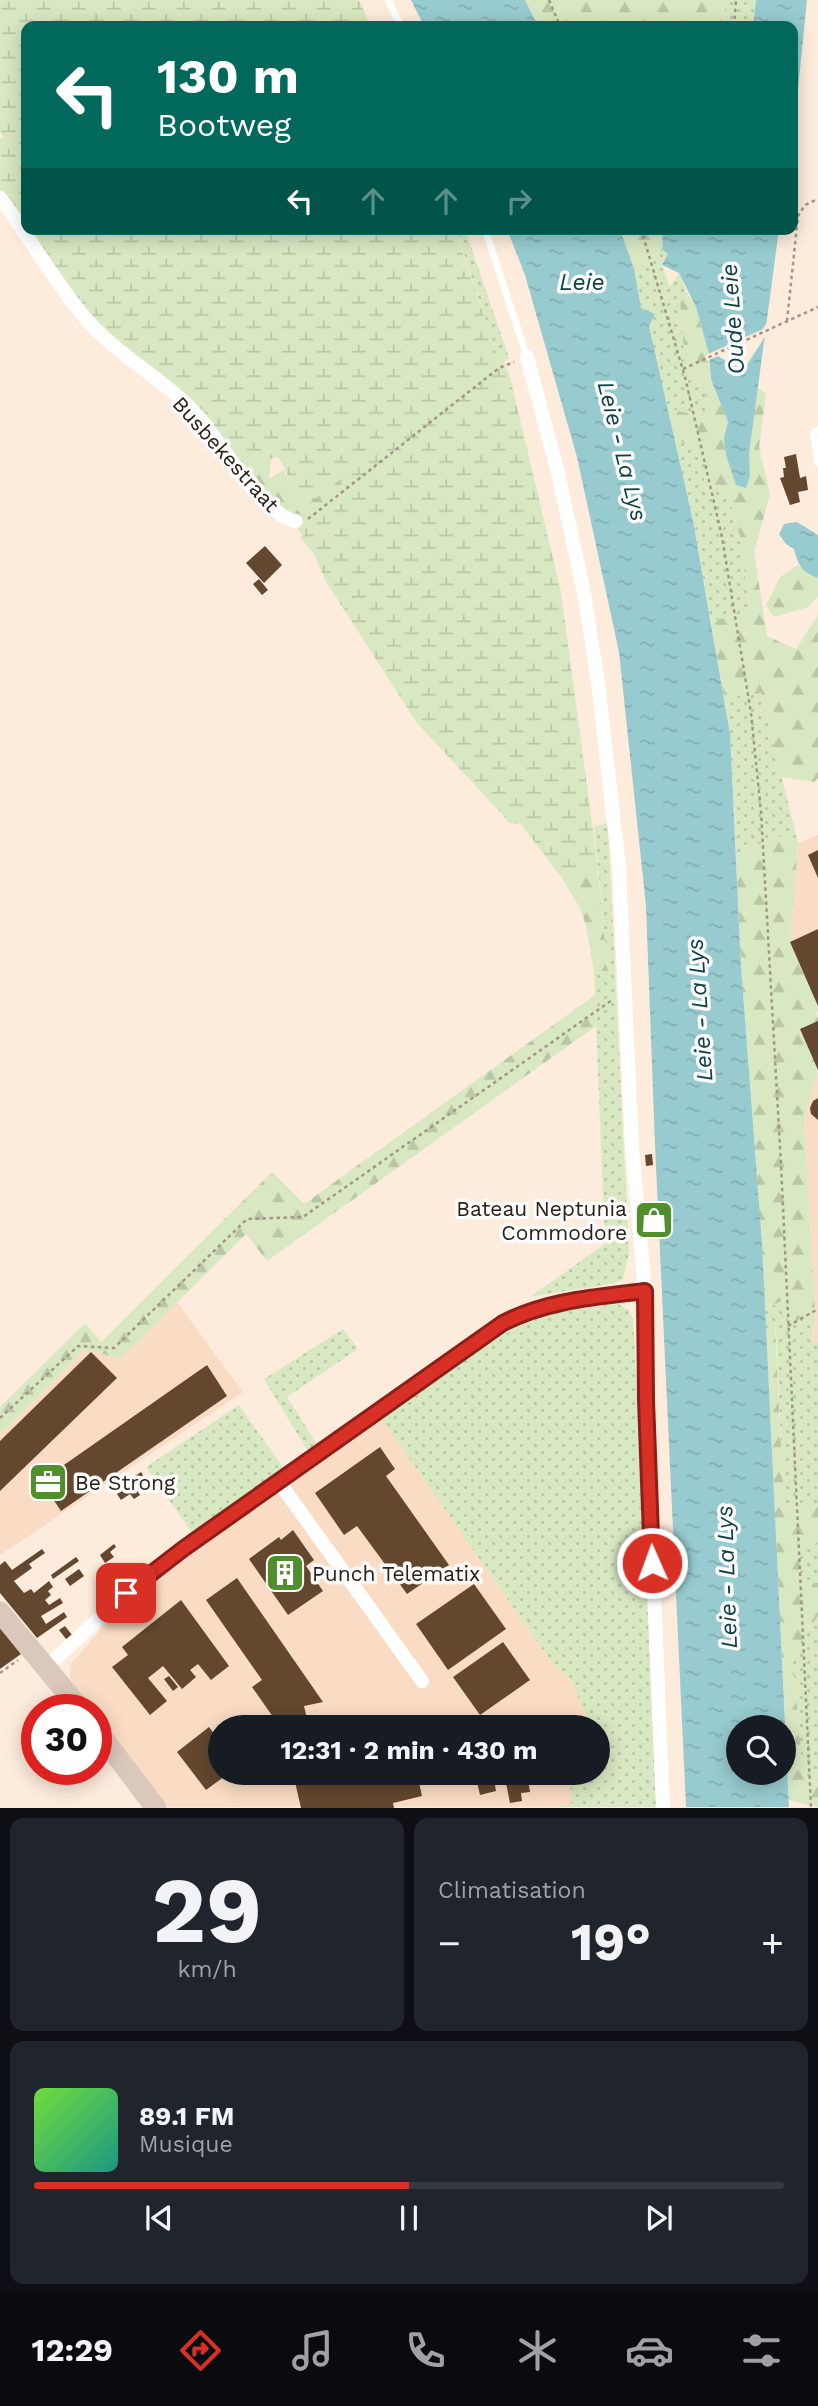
<!DOCTYPE html>
<html lang="fr">
<meta charset="utf-8">
<style>
body{margin:0;font-family:"Work Sans",sans-serif;background:#20242c;color:#f1f3f6;height:100vh;display:flex;flex-direction:column;font-size:26px;white-space:nowrap}
*{box-sizing:border-box;margin:0}
p{font-size:23px;color:#9ea1a6}
.icon{flex:none;width:38px;height:38px;fill:none;stroke:currentColor;stroke-width:2;stroke-linecap:round;stroke-linejoin:round}
.map{position:relative;height:1808px;overflow:hidden}
.sheet{display:flex;flex-direction:column;gap:10px;padding:10px;background:#0d0f14;flex:1}
.sheet>*{flex:none}
.top-card{position:absolute;left:21px;top:21px;width:777px;height:214px;border-radius:14px;box-shadow:0 4px 18px #0003;background:#00695c;color:#fff;overflow:hidden}
.controls{position:absolute;left:726px;top:1715px;display:grid;gap:14px}
.controls a{display:grid;place-items:center;width:70px;height:70px;border-radius:50%;background:#171b24;box-shadow:0 4px 18px #0003;font-size:35px}
.speed{position:absolute;left:21px;top:1694px;display:flex;gap:14px;font-size:35px;font-weight:700;text-align:center}
.speed>*{display:grid;place-content:center;width:91px;height:91px;border-radius:50%;background:#171b24;box-shadow:0 4px 18px #0003;line-height:1}
.speed .limit{border:10px solid #d22;background:#fff;color:#111}
.pin{position:absolute;display:grid;place-items:center;width:60px;height:60px;color:#fff;margin:-30px;border-radius:14px;box-shadow:0 4px 10px #0006}
.me{position:absolute;width:77px;margin:-38px;rotate:358deg;stroke-linejoin:round;filter:drop-shadow(0 0 5px #0008)}
.turn{display:flex;align-items:center;gap:24px;height:147px;padding:0 21px;font-size:32px}
.turn .icon{width:91px;height:91px;stroke-width:2.5}
.turn b{display:block;font-size:49px;line-height:60px}
.lanes{display:flex;align-items:center;height:66px;padding:0 21px;background:#0003;justify-content:center;gap:35px;direction:ltr}
.lanes .off{opacity:.35}
.big{font-size:52px;font-weight:700;line-height:1.1}
.sheet .card{flex:1;display:flex;flex-direction:column;justify-content:center;gap:10px;min-width:0;padding:0 24px;border-radius:14px;background:#20242c}
.sheet .dial{align-items:center;gap:0}
.dial b{font-size:91px;line-height:1}
.song{display:flex;align-items:center;gap:21px}
.cover{width:84px;height:84px;border-radius:10px;background:linear-gradient(135deg,hsl(100 70% 55%),hsl(170 70% 35%))}
.played{height:7px;border-radius:4px;background:linear-gradient(90deg,#d93025 50%,#363941 50%)}
.keys{display:flex;justify-content:space-around;direction:ltr}
.heat{display:flex;justify-content:space-between;align-items:center;font-size:38px;direction:ltr}
.sheet .tiles{flex:1;display:grid;gap:10px;grid-template-columns:1fr 1fr}
.card:last-child{grid-column:span 2}
.trip{position:absolute;left:208px;top:1715px;width:402px;height:70px;border-radius:35px;background:#171b24;box-shadow:0 4px 18px #0003;font-weight:700;line-height:70px;text-align:center}
.menu{display:flex;height:112px;justify-content:space-around;align-items:center;background:#090b0e;color:#9ea1a6}
.menu .icon{width:49px;height:49px}
.menu .selected{color:#d93025}
.menu b{font-size:32px;color:#f1f3f6}
.map>svg:first-child{display:block}
.built{fill:#fadcc4}
.grass{fill:url(#grass-dots)}
.forest{fill:url(#forest-firs)}
.wetland{fill:url(#wetland-marsh)}
.water{fill:url(#water-ripples);fill-rule:evenodd}
.pier{fill:#fdebdb}
.building{fill:#63472e}
.lines{fill:none;stroke-linecap:round;stroke-linejoin:round}
.path{stroke:#a49587;stroke-width:2.5;stroke-dasharray:3.5 3.5;stroke-linecap:butt}
.lane{stroke:#fff;stroke-width:7}
.street{stroke:#fff;stroke-width:14}
.secondary{stroke:#dbc8bd;stroke-width:21}
.route-casing{stroke:#8d1f18;stroke-width:18}
.route{stroke:#d93025;stroke-width:12}
.labels{text-anchor:middle;dominant-baseline:central;stroke-width:7;stroke-linejoin:round;paint-order:stroke}
.street-label{font-size:21px;fill:#2b2016;stroke:#fbfbfb}
.poi-label{font-size:21px;fill:#2b2016;stroke:#fbfbfb;text-anchor:start}
.water-label{font-size:23px;font-style:italic;fill:#0f4043;stroke:#fbfbfb}
</style>
<div class="map">
<svg width="818" height="1808" viewBox="0 0 818 1808">
<defs>
<pattern id="grass-dots" width="8" height="8" patternUnits="userSpaceOnUse" patternTransform="scale(1.75)"><rect width="8" height="8" fill="#d8e8c2"/><path d="M2 2h.1M6 6h.1" fill="none" stroke="#bac7a6" stroke-width="1.8" stroke-linecap="round"/></pattern>
<pattern id="forest-firs" width="22" height="20" patternUnits="userSpaceOnUse" patternTransform="scale(1.75)"><rect width="22" height="20" fill="#d8e8c2"/><path d="M5 1l3.5 6h-7zM16 11l3.5 6h-7z" fill="#bac7a6"/></pattern>
<pattern id="wetland-marsh" width="20" height="14" patternUnits="userSpaceOnUse" patternTransform="scale(1.75)"><rect width="20" height="14" fill="#d8e8c2"/><path d="M1 5h8M5 5V1M11 12h8M15 12V8" fill="none" stroke="#bac7a6"/></pattern>
<pattern id="water-ripples" width="26" height="14" patternUnits="userSpaceOnUse" patternTransform="scale(1.75)"><rect width="26" height="14" fill="#97cbcf"/><path d="M2 4q2-2 4 0t4 0M15 11q2-2 4 0t4 0" fill="none" stroke="#82aeb1"/></pattern>
</defs>
<rect width="100%" height="100%" fill="#fdebdb"/>
<path class="built" d="M818,835V1006L790,942L798,843Z
M818,1021V1342L812,1345L815,1310L804,1118L818,1069L800,1029Z
M177,1302L243,1392L0,1555V1434L85,1349L120,1359Z
M381,1418L552,1663L566,1674L577,1693L587,1718L594,1725L585,1727H220V1773H570L571,1804L556,1807H167L96,1716V1710H91L76,1690L70,1677L71,1664L110,1619L146,1583Z"/>
<path class="grass" d="M725,0H756L753,26H724Z
M456,229H465L509,358L504,362L497,355Z
M663,250L668,254L662,265L670,287L679,273L688,295L680,301L685,363L705,392L708,418L666,408L649,326L641,308L634,269Z
M673,437L708,456L729,497L740,537L750,613L711,621L694,526Z
M761,693L798,843L777,835L736,857L730,734L724,698Z
M608,823L629,1254L623,1279L615,1283L530,1297L605,1244L594,971L608,970L594,826Z
M787,1299L788,1326L815,1310L812,1344L818,1342V1504L784,1505L776,1330L766,1331L765,1309Z
M618,1304L629,1310L633,1320L661,1807H556L571,1804L570,1773H598V1727H585L593,1724C580,1711 578,1689 566,1674C562,1670 556,1667 552,1663L381,1418L484,1347L527,1321L556,1311Z
M343,1329L358,1349L287,1397L318,1446L309,1453L264,1379Z
M239,1405L284,1469L193,1534L146,1467Z
M818,1544V1583H800L798,1547Z
M818,1616V1782L803,1773L792,1654Z"/>
<path class="forest" d="M525,0H725L724,26H538Z
M620,229H669L662,236L663,250L634,269Z
M688,295L696,307L709,354L711,379L728,422L724,437L745,488L750,476L749,454L757,387L766,394L759,447L770,494L754,552L767,636L796,649L818,615V778L814,782L782,777L761,693L724,698L711,621L750,613L740,537L729,497L703,485L708,456L673,437L666,408L708,418L705,392L685,363L680,301Z
M262,455L271,459L269,479L284,470C291,488 298,494 316,498L340,479L348,489L302,524L306,534L304,536L249,477L256,459Z
M798,565L809,575L818,578V596L808,607L774,617L766,605L780,577Z
M777,835L798,843L790,942L818,1006V1011L816,1013L818,1018V1069L804,1118L815,1310L788,1326L786,1299L765,1309L741,967L736,857Z
M596,853L608,971H594L586,926L580,908L562,878Z
M595,995L596,1026L267,1261L246,1234L120,1359L85,1349L0,1434V1407L85,1323L101,1342L272,1172L304,1204Z
M775,1329L784,1504H818V1544L799,1548L800,1583H818V1616L792,1654L803,1773L818,1782V1807L789,1800L766,1331Z"/>
<path class="wetland" d="M0,0H359L371,26H26V229L0,192V139L3,136L0,132Z
M26,229H455L497,355L504,362L510,377L561,592L596,853L562,878L520,823L511,824L417,723L325,580L314,554L300,537L306,534L301,525L348,489L340,480L316,498C277,489 296,476 277,457L271,459L262,455L256,459L249,477L198,408L92,319Z"/>
<path class="water" d="M411,0H525L538,26H424Z
M756,0H807L793,139V26H753Z
M507,229H620L634,269L641,308L655,314L649,326L694,526L730,734L741,967L762,1244L789,1807H686L655,1145L646,906L619,652L577,457L525,275ZM784,1727V1773H738V1727Z
M669,229H779L749,454L750,476L746,488L736,485L726,455L724,437L728,422L711,379L709,354L696,307L679,273L662,265L668,254L663,250L662,236Z
M797,522L818,535V578C802,573 798,565 794,549L786,544L779,534L784,524Z"/>
<path class="pier" d="M771,315L768,332L743,371L718,356L706,361V355L763,329Z"/>
<path class="building" d="M796,454L800,478L806,476L808,490L798,492L800,502L790,505L780,478L784,477L783,468H786L784,457Z
M265,546L282,565L264,583L246,563Z
M259,579L268,590L262,595L253,584Z
M818,850V878L808,855Z
M818,929V1006L790,942Z
M818,1021V1070L800,1029Z
M818,1098V1120L811,1114L810,1108L813,1101Z
M652,1154L653,1165L646,1166L645,1155Z
M91,1352L117,1378L0,1491V1441Z
M207,1365L227,1396L61,1511L41,1481Z
M380,1447L395,1469L386,1476L449,1565L407,1594L357,1526L344,1535L315,1493Z
M141,1472L147,1482L136,1489L140,1495L134,1499L130,1494L121,1500L117,1494L125,1488L122,1485Z
M293,1530L314,1560L306,1566L323,1591L288,1615L249,1559L279,1537L281,1540Z
M114,1544L116,1547L110,1552L114,1557L105,1563L100,1555Z
M42,1549L45,1553L29,1564L32,1568L14,1581L24,1593L31,1589L34,1593L49,1581L53,1587L48,1591L51,1595L45,1600L49,1605L60,1598L63,1603L41,1616L46,1624L64,1612L67,1617L37,1638L0,1593V1565L5,1561L12,1570Z
M76,1557L79,1561L53,1579L51,1575Z
M79,1569L84,1576L70,1586L65,1579Z
M237,1578L323,1702L304,1706L309,1727H280L252,1687L262,1680L206,1600Z
M474,1584L506,1629L448,1670L416,1624Z
M181,1600L229,1666L211,1680L198,1664L190,1670L196,1677L182,1689L163,1666L148,1678L167,1701L150,1715L112,1667L128,1655L122,1647Z
M65,1626L72,1635L66,1639L59,1630Z
M0,1628L21,1654L0,1669Z
M503,1642L530,1680L480,1715L453,1677Z
M169,1676L178,1687L173,1691L164,1679Z
M209,1727L220,1742V1773H231L235,1778L229,1782L225,1776L206,1790L177,1752Z
M293,1773H417L422,1796L393,1803L394,1808H301Z
M475,1773H493L496,1791L480,1795Z
M504,1773H527L530,1792L521,1793L522,1801L510,1803Z"/>
<g class="lines">
<path class="path" d="M549,0L560,26
M734,26L736,0
M641,229L685,377L722,537L751,713L761,812L781,1164L811,1808
M787,321L798,216L805,205L818,199
M683,369L818,307
M308,519L499,368L514,362
M788,1326L818,1309
M0,1418L78,1346L114,1348L247,1219L303,1217L612,1000
M0,1673L18,1660"/>
<path class="lane" d="M388,0L401,26
M485,229L527,357
M818,430L813,433L818,463"/>
<path class="street" d="M0,198C30,237 54,282 87,320C122,360 174,384 206,426C223,448 269,519 296,521
M527,357L557,469L583,588L597,675L619,866L632,1148L645,1291L646,1400L663,1808
M279,1482L422,1681
M47,1667L126,1593L183,1550L503,1323C548,1300 596,1297 645,1291"/>
<path class="secondary" d="M0,1612L81,1710
M96,1729L156,1808"/>
</g>
<g class="lines">
<g class="route-casing">
<path id="route" d="M126,1593L183,1549L503,1323C548,1300 596,1297 645,1291L646,1400L652,1563"/>
</g>
<use href="#route" class="route"/>
</g>
<defs>
<g id="shop-square" transform="scale(2.0125)"><rect x="-9" y="-9" width="18" height="18" rx="4" fill="#508e2e" stroke="#fbfbfb"/><path d="M-5-2.5h2.3a2.7 3.5 0 0 1 5.4 0H5L5.5 6h-11ZM-1.5-2.5h3a1.5 2.3 0 0 0-3 0Z" fill="#fff"/></g>
<g id="office-square" transform="scale(2.0125)"><rect x="-9" y="-9" width="18" height="18" rx="4" fill="#508e2e" stroke="#fbfbfb"/><path d="M-6-3h4V-5.5h4V-3h4V5H-6ZM-1-4.5V-3h2v-1.5ZM-6 0V1H6V0Z" fill="#fff"/></g>
<g id="building-square" transform="scale(2.0125)"><rect x="-9" y="-9" width="18" height="18" rx="4" fill="#508e2e" stroke="#fbfbfb"/><path d="M-4-6H4V6H1V3H-1V6H-4ZM-2.5-4.3h1.7v1.8h-1.7ZM.8-4.3h1.7v1.8H.8ZM-2.5-1h1.7V.8h-1.7ZM.8-1h1.7V.8H.8Z" fill="#fff"/></g>
</defs>
<g fill-rule="evenodd">
<use href="#shop-square" x="654" y="1220"/>
<use href="#office-square" x="48" y="1482"/>
<use href="#building-square" x="285" y="1573"/>
</g>
<g class="labels">
<g class="street-label">
<text transform="translate(226 454) rotate(48)">Busbekestraat</text>
</g>
<g class="poi-label">
<text x="627" y="1208" text-anchor="end">Bateau Neptunia<tspan x="627" dy="24">Commodore</tspan></text>
<text x="75" y="1482">Be Strong</text>
<text x="312" y="1573">Punch Telematix</text>
</g>
<g class="water-label">
<text x="582" y="282">Leie</text>
<text transform="translate(733 319) rotate(-94)">Oude Leie</text>
<text transform="translate(622 451) rotate(76)">Leie - La Lys</text>
<text transform="translate(700 1010) rotate(-94)">Leie - La Lys</text>
<text transform="translate(727 1577) rotate(-92)">Leie - La Lys</text>
</g>
</g>
</svg>
<div class="controls">
<a><svg class="icon" aria-label="search" viewBox="0 0 24 24"><circle cx="10" cy="10" r="6"/><path d="M15 15l6 6"/></svg></a>
</div>
<div class="speed"><div class="limit">30</div></div>
<div class="pin" style="left:126px;top:1593px;background:#d93025"><svg class="icon" aria-label="arrive" viewBox="0 0 24 24"><path d="M6 21V4h12l-3 4 3 4H6"/></svg></div>
<svg class="me" style="left:652px;top:1563px" viewBox="-20 -20 40 40"><circle r="17" fill="#d93025" stroke="#fff" stroke-width="3"/><path d="M0-11L8 9 0 5-8 9z" fill="#fff"/></svg>
<div class="trip">12:31 · 2 min · 430 m</div>
<div class="top-card">
<div class="turn"><svg class="icon" aria-label="left" viewBox="0 0 24 24"><path d="M17 20v-9H6M10 6l-5 5 5 5"/></svg><div><b>130 m</b>Bootweg</div></div>
<div class="lanes"><svg class="icon" aria-label="left" viewBox="0 0 24 24"><path d="M17 20v-9H6M10 6l-5 5 5 5"/></svg><svg class="icon off" aria-label="ahead" viewBox="0 0 24 24"><path d="M12 20V5M6 11l6-6 6 6"/></svg><svg class="icon off" aria-label="ahead" viewBox="0 0 24 24"><path d="M12 20V5M6 11l6-6 6 6"/></svg><svg class="icon off" aria-label="right" viewBox="0 0 24 24"><path d="M7 20v-9h11M14 6l5 5-5 5"/></svg></div>
</div>
</div>
<section class="sheet">
<div class="tiles">
<div class="card dial"><b>29</b><p>km/h</p></div>
<div class="card"><p>Climatisation</p>
<div class="heat"><a>−</a><b class="big">19°</b><a>+</a></div>
</div>
<div class="card">
<div class="song"><i class="cover"></i><div><b>89.1 FM</b><p>Musique</p></div></div>
<div class="played"></div>
<div class="keys"><svg class="icon" aria-label="previous" viewBox="0 0 24 24"><path d="M18 5L8 12l10 7zM5 5v14"/></svg><svg class="icon" aria-label="pause" viewBox="0 0 24 24"><path d="M8 5v14M16 5v14"/></svg><svg class="icon" aria-label="next" viewBox="0 0 24 24"><path d="M6 5l10 7-10 7zM19 5v14"/></svg></div>
</div>
</div>
</section>
<nav class="menu">
<b>12:29</b>
<svg class="icon selected" aria-label="directions" viewBox="0 0 24 24"><path d="M12 3l9 9-9 9-9-9zM9 14v-3h6M13 9l2 2-2 2"/></svg>
<svg class="icon" aria-label="music" viewBox="0 0 24 24"><path d="M9 18V5l10-2v13"/><circle cx="6" cy="18" r="3"/><circle cx="16" cy="16" r="3"/></svg>
<svg class="icon" aria-label="phone" viewBox="0 0 24 24"><path d="M5 4h4l2 5-3 2q2 4 5 5l2-3 5 2v4C11 20 4 13 5 4z"/></svg>
<svg class="icon" aria-label="climate" viewBox="0 0 24 24"><path d="M12 3v18M4 7l16 10M4 17L20 7"/></svg>
<svg class="icon" aria-label="car" viewBox="0 0 24 24"><path d="M5 17H2v-5l4-1 3-4h7l3 4 3 1v5h-3M9 17h6M6 11h13"/><circle cx="7" cy="17" r="2"/><circle cx="17" cy="17" r="2"/></svg>
<svg class="icon" aria-label="filters" viewBox="0 0 24 24"><path d="M4 7h16M4 17h16"/><circle cx="9" cy="7" r="2"/><circle cx="15" cy="17" r="2"/></svg>
</nav>
